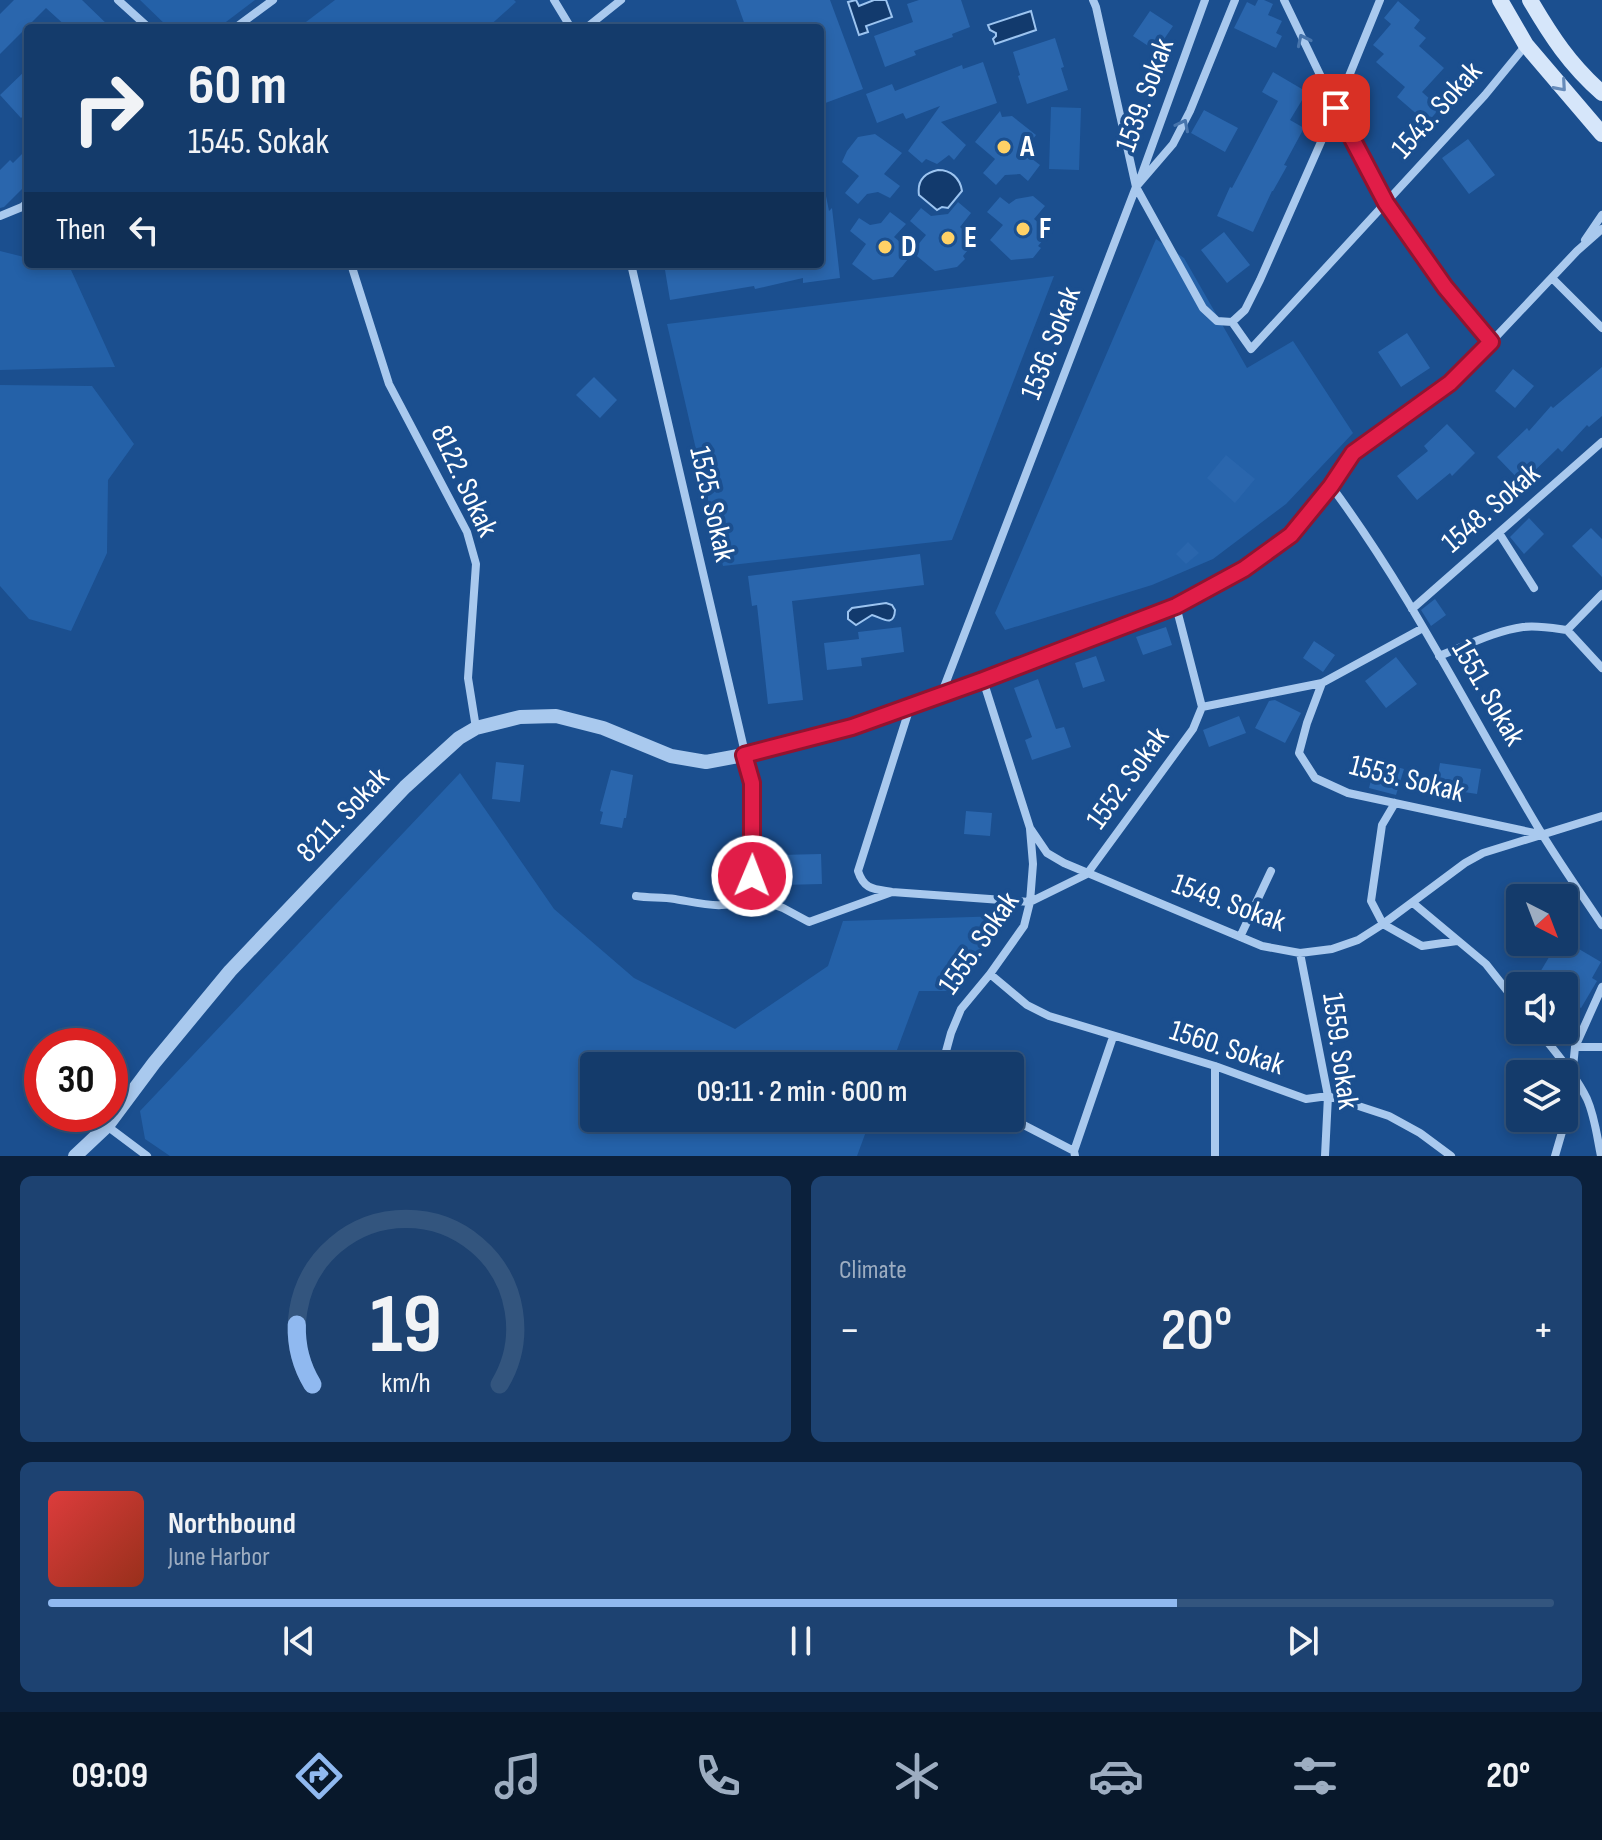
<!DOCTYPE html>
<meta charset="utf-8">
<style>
body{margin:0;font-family:"Sofia Sans Condensed",sans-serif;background:#1d4271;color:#f1f3f6;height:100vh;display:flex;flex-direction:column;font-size:30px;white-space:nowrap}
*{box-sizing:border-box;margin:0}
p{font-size:26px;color:#9dadc1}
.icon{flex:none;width:44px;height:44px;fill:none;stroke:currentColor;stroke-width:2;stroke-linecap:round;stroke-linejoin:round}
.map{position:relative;height:1156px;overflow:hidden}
.side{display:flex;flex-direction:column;gap:20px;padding:20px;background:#0b203b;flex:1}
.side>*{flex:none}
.top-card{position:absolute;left:24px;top:24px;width:800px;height:244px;border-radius:8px;box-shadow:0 4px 12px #0003,0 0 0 2px #33557e;background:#143b6b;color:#f1f3f6;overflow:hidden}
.needle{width:52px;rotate:138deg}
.fabs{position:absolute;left:1506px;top:884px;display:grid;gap:16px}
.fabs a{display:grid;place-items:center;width:72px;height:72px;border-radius:8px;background:#143b6b;box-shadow:0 4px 12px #0003,0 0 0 2px #33557e;font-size:40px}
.speed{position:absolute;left:24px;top:1028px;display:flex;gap:16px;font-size:40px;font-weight:700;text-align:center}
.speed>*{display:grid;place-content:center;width:104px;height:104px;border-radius:50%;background:#143b6b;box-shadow:0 4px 12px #0003,0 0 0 2px #33557e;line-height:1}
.speed .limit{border:12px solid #d22;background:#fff;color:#111}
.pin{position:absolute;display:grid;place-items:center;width:68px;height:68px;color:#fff;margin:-34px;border-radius:16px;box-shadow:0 4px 12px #0006}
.me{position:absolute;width:88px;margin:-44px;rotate:1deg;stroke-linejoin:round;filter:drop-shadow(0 0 6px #0008)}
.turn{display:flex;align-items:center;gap:28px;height:168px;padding:0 32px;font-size:36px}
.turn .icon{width:104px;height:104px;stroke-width:2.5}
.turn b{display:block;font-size:56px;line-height:68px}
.then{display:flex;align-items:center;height:76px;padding:0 32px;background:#0003;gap:16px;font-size:30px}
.big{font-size:60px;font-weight:600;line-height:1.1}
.side .widget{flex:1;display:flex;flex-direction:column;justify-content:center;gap:12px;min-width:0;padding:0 28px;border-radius:12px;background:#1d4271}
.side .dial{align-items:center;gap:0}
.dial svg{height:208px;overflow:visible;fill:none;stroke:#33557e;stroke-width:7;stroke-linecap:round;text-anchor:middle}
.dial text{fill:#f1f3f6;stroke:none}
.song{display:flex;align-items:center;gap:24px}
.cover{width:96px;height:96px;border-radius:12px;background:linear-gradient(135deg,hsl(0 70% 55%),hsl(10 70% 35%))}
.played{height:8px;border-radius:4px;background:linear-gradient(90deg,#90b9f0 75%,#33557e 75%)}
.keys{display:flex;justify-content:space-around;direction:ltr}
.heat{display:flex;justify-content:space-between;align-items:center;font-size:44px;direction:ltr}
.side .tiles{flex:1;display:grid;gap:20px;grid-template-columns:1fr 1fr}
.widget:last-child{grid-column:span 2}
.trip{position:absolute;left:580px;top:1052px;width:444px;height:80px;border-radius:8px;background:#143b6b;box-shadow:0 4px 12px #0003,0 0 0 2px #33557e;font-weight:600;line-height:80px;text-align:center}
.tab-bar{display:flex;height:128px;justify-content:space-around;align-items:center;background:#08182b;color:#9dadc1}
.tab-bar .icon{width:56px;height:56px}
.tab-bar .active{color:#90b9f0}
.tab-bar b{font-size:36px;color:#f1f3f6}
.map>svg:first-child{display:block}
.green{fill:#2461a8}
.water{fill:#123a6d;stroke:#9cc4f0;stroke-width:2}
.building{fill:#2a66ad}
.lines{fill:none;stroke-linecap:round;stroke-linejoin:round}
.minor{stroke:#a9c9ee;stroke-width:8}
.tertiary{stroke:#a9c9ee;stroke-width:14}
.secondary{stroke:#d6e6fa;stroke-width:16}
.oneway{stroke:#4674ac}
.oneway2{stroke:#668bba}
.route-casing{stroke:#92132f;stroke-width:20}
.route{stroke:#e11d48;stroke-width:14}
.poi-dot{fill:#ffd166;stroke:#1b4f8f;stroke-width:3}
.labels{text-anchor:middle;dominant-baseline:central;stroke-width:8;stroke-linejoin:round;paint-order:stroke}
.street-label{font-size:30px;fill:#fff;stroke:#1b4f8f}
.poi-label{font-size:30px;font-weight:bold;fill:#fff;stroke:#1b4f8f;text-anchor:start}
</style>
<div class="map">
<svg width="1602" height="1156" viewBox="0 0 1602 1156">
<rect width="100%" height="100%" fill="#1b4f8f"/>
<path class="green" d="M140,0H255L218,28H169Z
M335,0H514L516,2L487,28H298Z
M1051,107L1081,108L1079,170L1049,169Z
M1156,239L1184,258L1247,368L1293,341L1353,433L1286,504L1213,559L1152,585L1005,630L995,613Z
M0,251L28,258V264H50L71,270L115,367L0,370Z
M1054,276L952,540L723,566L667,324Z
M0,385L92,386L134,444L108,480L107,553L71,631L29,619L0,586Z
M460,773L554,909L634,978L735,1029L828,966L843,921L1004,916L953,991H919L891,1066H594V1118H871L857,1156H170L145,1139L140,1111Z"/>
<path class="water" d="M856,0L859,6L874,0H886L892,17L866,26L868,32L859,35L848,2Z
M1031,11L1036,30L995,44L993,39L996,36V33L990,30L988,25Z
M938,170C951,170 960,178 962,191L948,208L942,207L937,210L919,195C917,181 924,173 938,170Z
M886,603L892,605L895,610C894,629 881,617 872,615L856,625L848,619V612L852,608Z"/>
<path class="building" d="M14,0H82L111,28H68L46,8L0,54V14Z
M736,0H830L863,89L820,105V28H746Z
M919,0H961L970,27L952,34L953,37L914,51L916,55L885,67L874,36L913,22L907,4Z
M1258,0H1264L1273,4L1268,15L1282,21L1276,33L1282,36L1276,48L1234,28L1247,2L1255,6Z
M1398,1L1420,20L1414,28L1426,38L1419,46L1444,68L1422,92L1440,108L1427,123L1397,97L1405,87L1376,62L1384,54L1373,45L1391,24L1384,18Z
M1150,11L1173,26L1156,51L1133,36Z
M1055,38L1064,67L1061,68L1068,90L1027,104L1018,76L1020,75L1013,52Z
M983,62L997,103L941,122L966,145L954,160L949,155L937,164L926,159L922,163L908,151L940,106L906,119L903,113L877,123L866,94L892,84L895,91L962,65L963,69Z
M28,68V112L21,118L0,95Z
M1273,72L1307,92L1290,120L1304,128L1284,165L1287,166L1273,191H1272L1253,232L1217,216L1230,187L1232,188L1278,101L1262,92Z
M1204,110L1238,128L1225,152L1191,133Z
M1000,111L1002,117L1012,116L1036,135L1023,152L1040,165L1028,181L1020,174L1005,175L996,185L983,173L995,159L975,142Z
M875,134L902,153L884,174L900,186L890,198L878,192L867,194L858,204L845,193L859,176L842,162L847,151L858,137Z
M1468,139L1495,175L1469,194L1442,158Z
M28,148V183L4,207L0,208V170L10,160L13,163Z
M825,191L829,211L832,208L840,278L803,283V278L755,289L754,286L670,300L664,264H820V192Z
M1033,196L1045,206L1034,219L1050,232L1038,246L1041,248L1033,258L1011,260L990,240L1003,225L987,212L1000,197L1009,204L1016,199Z
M958,202L971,213L960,227L976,240L963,256L965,259L957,267L935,271L912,252L926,235L910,221L921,208L931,216L948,214Z
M890,212L906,224L894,237L913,253L893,277L873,280L852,264L866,244L850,231L859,218L870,225L881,223Z
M1224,232L1250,265L1227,283L1201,250Z
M1407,333L1430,368L1401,387L1378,352Z
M1602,367V416L1589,427L1587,425L1562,452L1558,448L1522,483L1497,457L1527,428L1529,431L1551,406L1553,408Z
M1513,369L1534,386L1515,408L1495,391Z
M594,377L617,400L600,418L576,395Z
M1447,424L1475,453L1452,476L1450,473L1417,500L1397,476L1428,451L1424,446Z
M1226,455L1255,479L1235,503L1207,478Z
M1529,518L1544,534L1524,554L1510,537Z
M1591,528L1602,539V577L1572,546Z
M1188,542L1199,553L1186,564L1176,554Z
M920,554L924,585L792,601L803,700L768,704L757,605L752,606L748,576Z
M1435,599L1446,615L1431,626L1421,610Z
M901,627L904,652L861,658L862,666L827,670L824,643L859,639L858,632Z
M1166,627L1172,645L1143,655L1136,637Z
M1314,641L1335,655L1323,672L1303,658Z
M1096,656L1105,681L1083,688L1075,663Z
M1396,657L1417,684L1386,708L1365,681Z
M1038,679L1056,729L1064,727L1071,747L1032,760L1025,740L1032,737L1014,688Z
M1275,700L1301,713L1285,743L1255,728L1269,701Z
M1239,716L1246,733L1209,747L1203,730Z
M1376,761L1404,769L1396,795L1369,788Z
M496,762L524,765L520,802L492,799Z
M1440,763L1481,769L1477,794L1432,787L1434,775H1438Z
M611,770L633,775L626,818H624L622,828L600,824L603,812L600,811Z
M966,811L992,813L990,836L964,834Z
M821,854L822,884L781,885L780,855Z
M1558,942H1567L1601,962L1592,978L1597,981L1581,1008L1564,998V986H1559L1539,974Z"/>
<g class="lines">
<path class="minor" d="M118,0L149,28
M554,0L571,28
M1284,0L1336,108L1386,203L1445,287L1491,342
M235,28L273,0
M586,28L621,0
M1140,179L1205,0
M1136,187L1203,308L1217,321L1232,322L1245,310L1260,280L1336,108L1380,0
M1136,187L1173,144L1190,111L1235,0
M0,216L22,207L28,202
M1585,240L1602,215
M351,264L389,384L467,532L476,564L468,678L476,728
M631,264L752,783V897L783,908L809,922L892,892
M1552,278L1602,328
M1232,322L1251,349L1485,95L1526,45
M1331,486C1412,595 1472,718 1542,834C1561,865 1582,895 1602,925
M1499,533L1534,588
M1176,606L1202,707L1322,683L1423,628
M1412,609L1602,442
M1567,630L1602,668
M1439,656C1466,646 1494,631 1523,627C1537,625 1553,628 1567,630L1602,594
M983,680L1030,828L1047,853L1064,863L1262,946L1300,953L1332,949L1358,940L1383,924L1465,863L1483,853L1602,816
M1322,683L1307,723L1299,753L1315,778L1348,793L1539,834
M941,695L1136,187L1096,7L1093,0
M910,707L858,871C864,890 874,889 892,892L1030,902L1033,864L1030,829
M744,755L852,727L983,680L1176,606L1244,569L1291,535L1331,486L1353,453L1450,383L1491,342L1577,251L1602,229
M1395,803L1382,825L1371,901L1383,924L1422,946L1457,941
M636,896C649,898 662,897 675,899C704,904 724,911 752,897
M1413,903L1486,964L1520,1007
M1240,937L1271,871
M1300,953L1328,1096L1325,1156
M990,974L1027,1005L1049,1016L1215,1066L1306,1099L1328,1096L1389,1116L1420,1133L1451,1156
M1538,1030C1555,1052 1575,1074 1587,1099C1595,1117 1597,1137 1601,1156
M1575,1047H1602
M942,1066L951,1033L961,1009L990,974L1024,926L1030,902L1087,874L1193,729L1202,707
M1010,1118L1074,1151
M107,1126L147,1156
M1075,1156L1074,1151L1113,1037
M1215,1156V1066
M1555,1156L1569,1108L1575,1047L1602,987"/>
<path class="tertiary" d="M75,1156L107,1126L154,1063L230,971L405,787L459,738L476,728L520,717L556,716L603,728L671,756L706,762L744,755"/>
<path class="secondary" d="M1500,0L1526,45L1602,134
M1530,0C1551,36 1570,65 1602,93"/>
</g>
<defs><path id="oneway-chevron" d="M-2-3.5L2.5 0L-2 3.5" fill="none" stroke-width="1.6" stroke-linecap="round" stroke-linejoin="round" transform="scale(2)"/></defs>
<g class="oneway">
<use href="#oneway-chevron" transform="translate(1303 40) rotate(-116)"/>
<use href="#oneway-chevron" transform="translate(1183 125) rotate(-63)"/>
</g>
<use class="oneway2" href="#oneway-chevron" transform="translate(1561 86) rotate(49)"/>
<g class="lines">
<g class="route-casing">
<path id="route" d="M752,876V783L744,755L852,727L983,680L1176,606L1244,569L1291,535L1331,486L1353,453L1450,383L1491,342L1445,287L1386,203L1336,108"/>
</g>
<use href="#route" class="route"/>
</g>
<g class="poi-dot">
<circle cx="1004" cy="147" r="8"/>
<circle cx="1023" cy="229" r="8"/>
<circle cx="948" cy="238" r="8"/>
<circle cx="885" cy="247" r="8"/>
</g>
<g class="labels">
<g class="street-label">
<text transform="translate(1145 95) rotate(-70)">1539. Sokak</text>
<text transform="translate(1437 110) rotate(-48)">1543. Sokak</text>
<text transform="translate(1051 343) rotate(-69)">1536. Sokak</text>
<text transform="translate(464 481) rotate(65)">8122. Sokak</text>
<text transform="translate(712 504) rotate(77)">1525. Sokak</text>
<text transform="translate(1491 508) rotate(-41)">1548. Sokak</text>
<text transform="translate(1488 693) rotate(60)">1551. Sokak</text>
<text transform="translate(1128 778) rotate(-54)">1552. Sokak</text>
<text transform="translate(1407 779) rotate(14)">1553. Sokak</text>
<text transform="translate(343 815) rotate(-46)">8211. Sokak</text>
<text transform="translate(1229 903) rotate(20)">1549. Sokak</text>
<text transform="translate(979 943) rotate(-55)">1555. Sokak</text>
<text transform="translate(1227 1048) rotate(18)">1560. Sokak</text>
<text transform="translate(1340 1051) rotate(82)">1559. Sokak</text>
</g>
<g class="poi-label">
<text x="1020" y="147">A</text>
<text x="1039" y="229">F</text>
<text x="964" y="238">E</text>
<text x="901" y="247">D</text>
</g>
</g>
</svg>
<div class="fabs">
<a><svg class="needle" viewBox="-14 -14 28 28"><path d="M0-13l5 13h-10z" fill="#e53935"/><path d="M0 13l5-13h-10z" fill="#9dadc1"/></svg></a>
<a><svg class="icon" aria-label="sound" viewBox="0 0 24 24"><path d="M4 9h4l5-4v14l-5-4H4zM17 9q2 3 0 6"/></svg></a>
<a><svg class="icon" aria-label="layers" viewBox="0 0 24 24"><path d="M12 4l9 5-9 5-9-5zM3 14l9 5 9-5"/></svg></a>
</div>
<div class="speed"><div class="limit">30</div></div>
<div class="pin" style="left:1336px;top:108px;background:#d93025"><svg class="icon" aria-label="arrive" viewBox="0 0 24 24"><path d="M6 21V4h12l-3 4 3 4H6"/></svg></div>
<svg class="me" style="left:752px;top:876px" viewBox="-20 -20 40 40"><circle r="17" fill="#e11d48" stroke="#fff" stroke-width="3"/><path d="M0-11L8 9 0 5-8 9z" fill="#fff"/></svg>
<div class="trip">09:11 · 2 min · 600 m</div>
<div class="top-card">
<div class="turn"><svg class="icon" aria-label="right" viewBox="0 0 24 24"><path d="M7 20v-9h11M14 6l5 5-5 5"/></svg><div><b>60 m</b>1545. Sokak</div></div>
<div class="then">Then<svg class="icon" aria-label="left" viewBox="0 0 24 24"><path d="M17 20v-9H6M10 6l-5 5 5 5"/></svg></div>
</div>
</div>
<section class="side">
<div class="tiles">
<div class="widget dial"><svg viewBox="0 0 100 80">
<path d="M14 69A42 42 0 1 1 86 69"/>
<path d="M14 69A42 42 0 0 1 8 46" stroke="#90b9f0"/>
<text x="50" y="56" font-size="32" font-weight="700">19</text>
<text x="50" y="72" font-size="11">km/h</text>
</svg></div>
<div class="widget"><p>Climate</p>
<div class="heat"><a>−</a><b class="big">20°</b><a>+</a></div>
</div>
<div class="widget">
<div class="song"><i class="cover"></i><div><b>Northbound</b><p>June Harbor</p></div></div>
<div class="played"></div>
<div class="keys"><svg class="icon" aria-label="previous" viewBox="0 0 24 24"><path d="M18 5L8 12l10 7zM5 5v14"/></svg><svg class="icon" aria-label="pause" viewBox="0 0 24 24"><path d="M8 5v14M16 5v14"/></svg><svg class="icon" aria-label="next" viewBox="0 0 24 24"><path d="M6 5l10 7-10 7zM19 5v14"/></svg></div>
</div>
</div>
</section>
<nav class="tab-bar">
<b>09:09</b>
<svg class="icon active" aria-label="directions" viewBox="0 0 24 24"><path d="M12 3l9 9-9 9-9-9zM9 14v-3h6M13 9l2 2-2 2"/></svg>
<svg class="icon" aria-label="music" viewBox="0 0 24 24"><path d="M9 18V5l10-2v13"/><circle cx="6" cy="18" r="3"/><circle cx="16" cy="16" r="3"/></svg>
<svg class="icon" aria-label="phone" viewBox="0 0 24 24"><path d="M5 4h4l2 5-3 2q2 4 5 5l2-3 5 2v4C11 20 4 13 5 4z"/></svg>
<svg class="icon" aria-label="climate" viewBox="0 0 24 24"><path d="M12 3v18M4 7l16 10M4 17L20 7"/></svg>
<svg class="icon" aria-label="car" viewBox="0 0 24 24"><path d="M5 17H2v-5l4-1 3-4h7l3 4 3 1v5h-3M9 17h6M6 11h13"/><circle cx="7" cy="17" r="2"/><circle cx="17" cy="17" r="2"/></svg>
<svg class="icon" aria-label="filters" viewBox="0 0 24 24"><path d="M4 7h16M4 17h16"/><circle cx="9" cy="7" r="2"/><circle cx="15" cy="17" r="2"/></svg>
<b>20°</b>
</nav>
